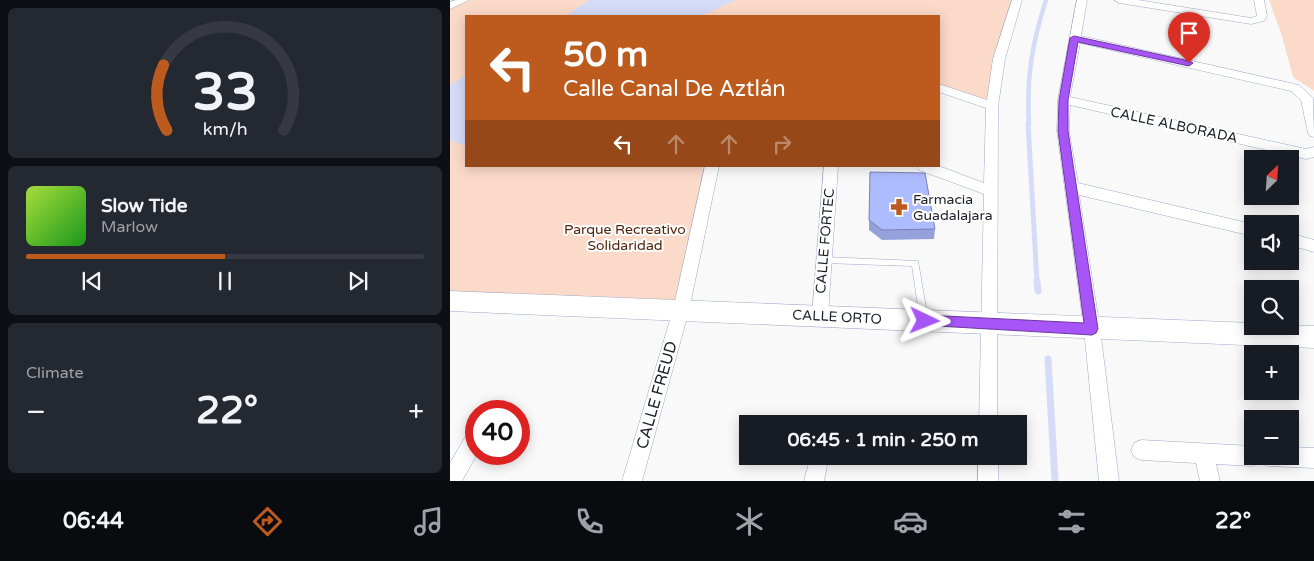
<!DOCTYPE html>
<meta charset="utf-8">
<style>
body{margin:0;font-family:"Varela Round",sans-serif;background:#242831;color:#f1f3f6;height:100vh;display:flex;flex-direction:column;font-size:19px;white-space:nowrap}
*{box-sizing:border-box;margin:0}
p{font-size:16px;color:#9ea1a6}
.icon{flex:none;width:28px;height:28px;fill:none;stroke:currentColor;stroke-width:2;stroke-linecap:round;stroke-linejoin:round}
.map{position:relative;flex:1;overflow:hidden}
.details{display:flex;flex-direction:column;gap:8px;padding:8px;background:#0d0f14;width:450px}
.details>*{flex:none}
.banner{position:absolute;left:15px;top:15px;width:475px;height:152px;border-radius:0px;box-shadow:0 2px 12px #0003;background:#bd5b1e;color:#fff;overflow:hidden}
.needle{width:32px;rotate:25deg}
.tools{position:absolute;left:794px;top:150px;display:grid;gap:10px}
.tools a{display:grid;place-items:center;width:55px;height:55px;border-radius:0px;background:#171b24;box-shadow:0 2px 12px #0003;font-size:25px}
.speed{position:absolute;left:15px;top:400px;display:flex;gap:10px;font-size:25px;font-weight:700;text-align:center}
.speed>*{display:grid;place-content:center;width:65px;height:65px;border-radius:50%;background:#171b24;box-shadow:0 2px 12px #0003;line-height:1}
.speed .limit{border:8px solid #d22;background:#fff;color:#111}
.pin{position:absolute;display:grid;place-items:center;width:42px;height:42px;color:#fff;margin:-51px -21px;border-radius:50% 50% 50% 0;rotate:-45deg;box-shadow:0 0 5px #0007}
.pin .icon{rotate:45deg}
.me{position:absolute;width:55px;margin:-28px;rotate:92deg;stroke-linejoin:round;filter:drop-shadow(0 0 4px #0008)}
.turn{display:flex;align-items:center;gap:18px;height:105px;padding:0 15px;font-size:22px}
.turn .icon{width:65px;height:65px;stroke-width:2.5}
.turn b{display:block;font-size:35px;line-height:42px}
.lanes{display:flex;align-items:center;height:48px;padding:0 15px;background:#0003;justify-content:center;gap:25px;direction:ltr}
.lanes .off{opacity:.35}
.big{font-size:38px;font-weight:700;line-height:1.1}
.details .widget{flex:1;display:flex;flex-direction:column;justify-content:center;gap:8px;min-width:0;padding:0 18px;border-radius:8px;background:#242831}
.details .dial{align-items:center;gap:0}
.dial svg{height:130px;overflow:visible;fill:none;stroke:#363941;stroke-width:7;stroke-linecap:round;text-anchor:middle}
.dial text{fill:#f1f3f6;stroke:none}
.song{display:flex;align-items:center;gap:15px}
.cover{width:60px;height:60px;border-radius:8px;background:linear-gradient(135deg,hsl(80 70% 55%),hsl(120 70% 35%))}
.played{height:5px;border-radius:2px;background:linear-gradient(90deg,#bd5b1e 50%,#363941 50%)}
.keys{display:flex;justify-content:space-around;direction:ltr}
.heat{display:flex;justify-content:space-between;align-items:center;font-size:28px;direction:ltr}
.trip{position:absolute;left:289px;top:415px;width:288px;height:50px;border-radius:0px;background:#171b24;box-shadow:0 2px 12px #0003;font-weight:700;line-height:50px;text-align:center}
.tabs{display:flex;height:80px;justify-content:space-around;align-items:center;background:#090b0e;color:#9ea1a6}
.tabs .icon{width:35px;height:35px}
.tabs .active{color:#bd5b1e}
.tabs b{font-size:22px;color:#f1f3f6}
main{display:flex;flex:1;min-height:0}
.map>svg:first-child{display:block}
.green{fill:#fcdac9}
.water{fill:#d6dcf8}
.lines{fill:none;stroke-linecap:round;stroke-linejoin:round}
.stream-far2{stroke:#d6dcf8;stroke-width:4.5}
.stream-far1{stroke:#d6dcf8;stroke-width:5}
.stream{stroke:#d6dcf8;stroke-width:7}
.lane-casing{stroke:#9fa7c7;stroke-width:1}
.street-casing{stroke:#9fa7c7;stroke-width:1}
.secondary-casing{stroke:#9fa7c7;stroke-width:1}
.lane{fill:#fff;fill-rule:evenodd}
.street{fill:#fff;fill-rule:evenodd}
.secondary{fill:#fff;fill-rule:evenodd}
.wall{fill:#95a1db}
.building{fill:#adbbff;stroke:#7983b2}
.route{fill:#a855f7;stroke:#6d37a1}
.labels{text-anchor:middle;dominant-baseline:central;stroke-width:4;stroke-linejoin:round;paint-order:stroke}
.street-label{font-size:14px;fill:#1c1f2b;stroke:#fff}
.poi-label{font-size:14px;fill:#1c1f2b;stroke:#fff;text-anchor:start}
.park-label{font-size:14px;fill:#52250a;stroke:#fff}
.near-street-label{font-size:16px;fill:#1c1f2b;stroke:#fff}
</style>
<main>
<section class="details">
<div class="widget dial"><svg viewBox="0 0 100 80">
<path d="M14 69A42 42 0 1 1 86 69"/>
<path d="M14 69A42 42 0 0 1 12 29" stroke="#bd5b1e"/>
<text x="50" y="56" font-size="32" font-weight="700">33</text>
<text x="50" y="72" font-size="11">km/h</text>
</svg></div>
<div class="widget">
<div class="song"><i class="cover"></i><div><b>Slow Tide</b><p>Marlow</p></div></div>
<div class="played"></div>
<div class="keys"><svg class="icon" aria-label="previous" viewBox="0 0 24 24"><path d="M18 5L8 12l10 7zM5 5v14"/></svg><svg class="icon" aria-label="pause" viewBox="0 0 24 24"><path d="M8 5v14M16 5v14"/></svg><svg class="icon" aria-label="next" viewBox="0 0 24 24"><path d="M6 5l10 7-10 7zM19 5v14"/></svg></div>
</div>
<div class="widget"><p>Climate</p>
<div class="heat"><a>−</a><b class="big">22°</b><a>+</a></div>
</div>
</section>
<div class="map">
<svg width="864" height="481" viewBox="0 0 864 481">
<rect width="100%" height="100%" fill="#f9f9f9"/>
<path class="green" d="M14,0H567L542,106L489,88V16H16V166H262L231,310L0,300V6Z
M819,0H864V91L843,77L832,36Z"/>
<path class="water" d="M139,0H286L251,16H115Z
M16,75V146L0,140V85Z"/>
<g class="lines">
<path class="stream-far2" d="M579,124C576,79 582,43 596,0"/>
<path class="stream-far1" d="M578,123L587,282"/>
<path class="stream" d="M587,281L588,291
M598,359L605,481"/>
<g class="lane-casing">
<path id="lane" d="M374,257L468,261L478,319L477,322L474,323L471,322L470,319L462,266L374,263L371,262L370,260L371,258Z"/>
</g>
<g class="street-casing">
<path id="street" d="M6,0H19L0,9V2Z
M562,0H572L555,59L548,106L547,424H529L534,194L469,170L467,166H489L534,183L536,108L489,92V84L537,100L543,59Z
M627,0H637L631,36L849,85L863,98L864,137L860,136L858,133L851,100L841,91L630,43L620,97L856,149L864,147V157L856,159L620,105L619,131L628,183L802,224V236L629,195L650,329L669,481H649L634,329L607,131L608,100Z
M664,0H688L801,18L807,16L804,0H814L817,16L814,21L801,24L669,3Z
M255,166H269L239,310L192,481H172L223,310Z
M374,166H388L378,316L376,321L370,324L364,321L362,316Z
M840,233L864,240V252L840,245Z
M24,431L26,432L27,454L12,481H0V463L17,434Z
M691,440L802,446V456H840V447L864,448V468L818,466L811,463L810,460L809,463L802,466L766,464L770,481H750L746,463L691,460L684,457L681,450L684,443Z
M367,456L374,459L377,466L374,481H354L360,459Z
M528,456H548V481H528Z"/>
</g>
<g class="secondary-casing">
<path id="secondary" d="M0,291L802,323V326H864V348L0,311Z"/>
</g>
<use href="#lane" class="lane"/>
<use href="#street" class="street"/>
<use href="#secondary" class="secondary"/>
</g>
<path class="wall" d="M419,220L485,229L484,239L432,240L419,230Z"/>
<path class="building" d="M420,172L475,173L485,229L432,230L419,220Z"/>
<path class="route" d="M624,36L739,61L743,63L739,66L628,42L618,100V131L648,329L646,333L642,335L470,325L468,321L470,316L475,315L634,323L608,131L609,100L620,38Z"/>
<defs>
<g id="pharmacy-bare" transform="scale(1.35)"><path d="M-2-6h4v4h4v4h-4v4h-4v-4h-4v-4h4Z" fill="#bd5b1e" stroke="#fff" stroke-width="2.5" paint-order="stroke"/></g>
</defs>
<g fill-rule="evenodd">
<use href="#pharmacy-bare" x="449" y="207"/>
</g>
<g class="labels">
<g class="street-label">
<text transform="translate(724 125) rotate(12)">CALLE ALBORADA</text>
<text transform="translate(375 241) rotate(-85)">CALLE FORTEC</text>
<text transform="translate(387 317) rotate(3)">CALLE ORTO</text>
</g>
<g class="poi-label">
<text x="463" y="199">Farmacia<tspan x="463" dy="16">Guadalajara</tspan></text>
</g>
<g class="park-label">
<text x="175" y="229">Parque Recreativo<tspan x="175" dy="16">Solidaridad</tspan></text>
</g>
<g class="near-street-label">
<text transform="translate(207 395) rotate(-74)">CALLE FREUD</text>
</g>
</g>
</svg>
<div class="tools">
<a><svg class="needle" viewBox="-14 -14 28 28"><path d="M0-13l5 13h-10z" fill="#e53935"/><path d="M0 13l5-13h-10z" fill="#9ea1a6"/></svg></a>
<a><svg class="icon" aria-label="sound" viewBox="0 0 24 24"><path d="M4 9h4l5-4v14l-5-4H4zM17 9q2 3 0 6"/></svg></a>
<a><svg class="icon" aria-label="search" viewBox="0 0 24 24"><circle cx="10" cy="10" r="6"/><path d="M15 15l6 6"/></svg></a>
<a>+</a>
<a>−</a>
</div>
<div class="speed"><div class="limit">40</div></div>
<div class="pin" style="left:739px;top:63px;background:#d93025"><svg class="icon" aria-label="arrive" viewBox="0 0 24 24"><path d="M6 21V4h12l-3 4 3 4H6"/></svg></div>
<svg class="me" style="left:475px;top:321px" viewBox="-20 -20 40 40"><path d="M0-17L14 15 0 8-14 15z" fill="#a855f7" stroke="#fff" stroke-width="4"/></svg>
<div class="trip">06:45 · 1 min · 250 m</div>
<div class="banner">
<div class="turn"><svg class="icon" aria-label="left" viewBox="0 0 24 24"><path d="M17 20v-9H6M10 6l-5 5 5 5"/></svg><div><b>50 m</b>Calle Canal De Aztlán</div></div>
<div class="lanes"><svg class="icon" aria-label="left" viewBox="0 0 24 24"><path d="M17 20v-9H6M10 6l-5 5 5 5"/></svg><svg class="icon off" aria-label="ahead" viewBox="0 0 24 24"><path d="M12 20V5M6 11l6-6 6 6"/></svg><svg class="icon off" aria-label="ahead" viewBox="0 0 24 24"><path d="M12 20V5M6 11l6-6 6 6"/></svg><svg class="icon off" aria-label="right" viewBox="0 0 24 24"><path d="M7 20v-9h11M14 6l5 5-5 5"/></svg></div>
</div>
</div>
</main>
<nav class="tabs">
<b>06:44</b>
<svg class="icon active" aria-label="directions" viewBox="0 0 24 24"><path d="M12 3l9 9-9 9-9-9zM9 14v-3h6M13 9l2 2-2 2"/></svg>
<svg class="icon" aria-label="music" viewBox="0 0 24 24"><path d="M9 18V5l10-2v13"/><circle cx="6" cy="18" r="3"/><circle cx="16" cy="16" r="3"/></svg>
<svg class="icon" aria-label="phone" viewBox="0 0 24 24"><path d="M5 4h4l2 5-3 2q2 4 5 5l2-3 5 2v4C11 20 4 13 5 4z"/></svg>
<svg class="icon" aria-label="climate" viewBox="0 0 24 24"><path d="M12 3v18M4 7l16 10M4 17L20 7"/></svg>
<svg class="icon" aria-label="car" viewBox="0 0 24 24"><path d="M5 17H2v-5l4-1 3-4h7l3 4 3 1v5h-3M9 17h6M6 11h13"/><circle cx="7" cy="17" r="2"/><circle cx="17" cy="17" r="2"/></svg>
<svg class="icon" aria-label="filters" viewBox="0 0 24 24"><path d="M4 7h16M4 17h16"/><circle cx="9" cy="7" r="2"/><circle cx="15" cy="17" r="2"/></svg>
<b>22°</b>
</nav>
